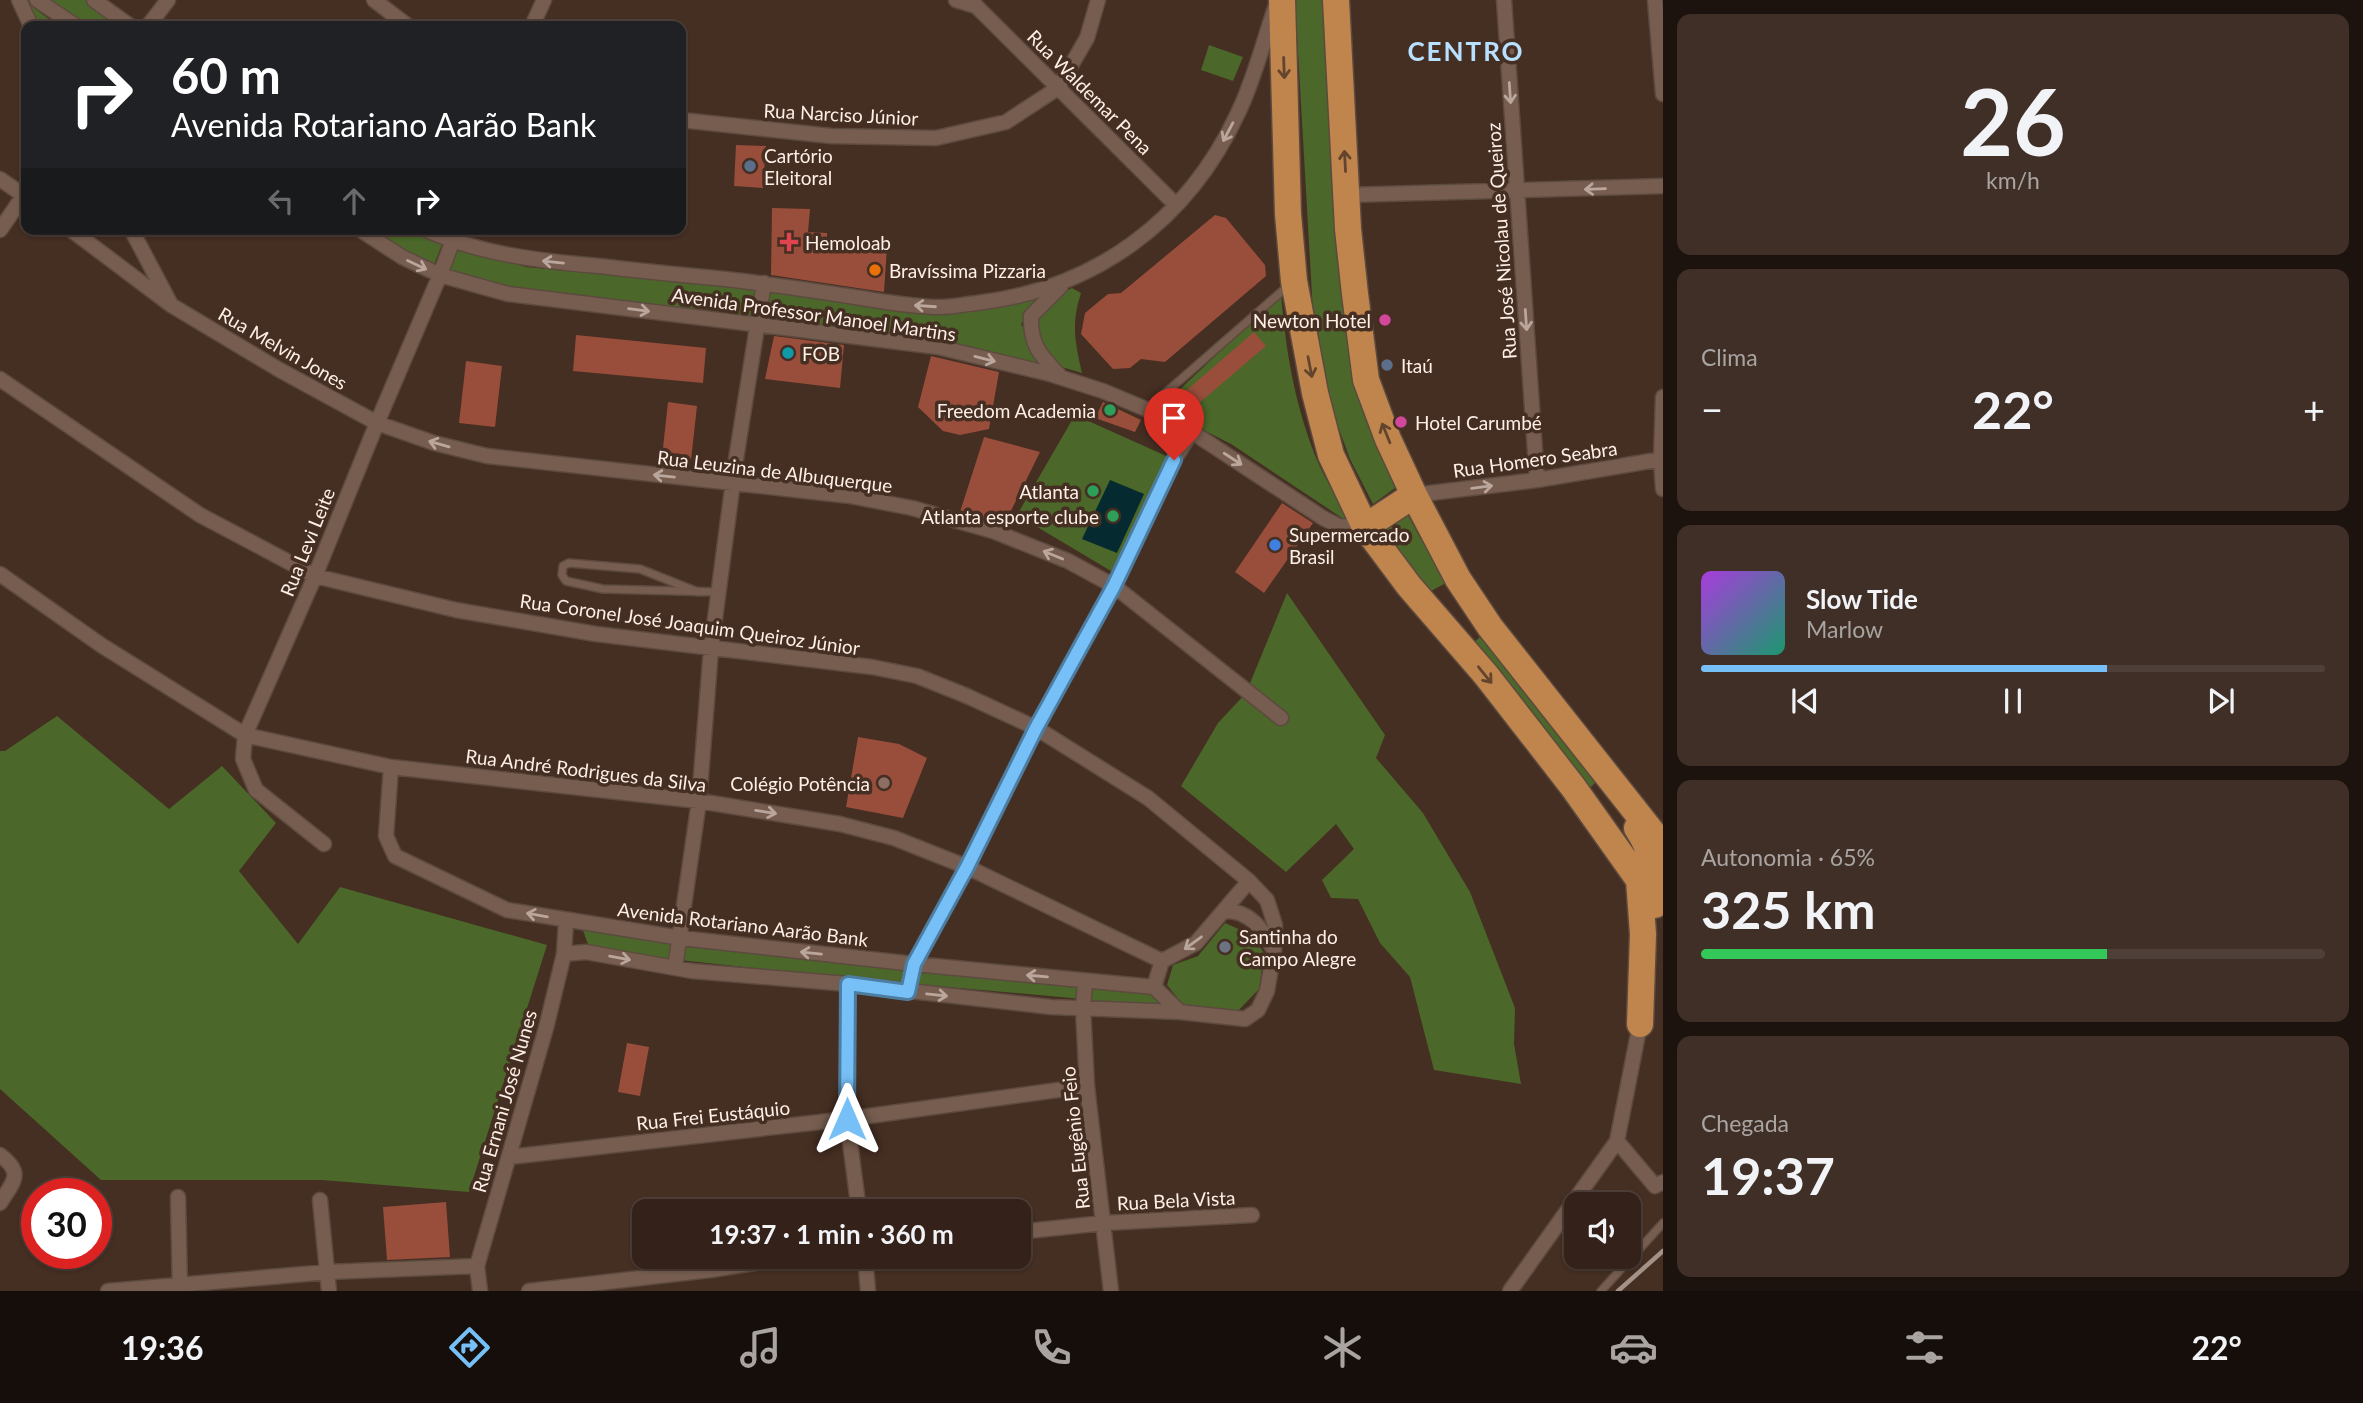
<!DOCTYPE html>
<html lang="pt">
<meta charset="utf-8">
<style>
body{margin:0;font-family:Lato,sans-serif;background:#3f2f27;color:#f1f3f6;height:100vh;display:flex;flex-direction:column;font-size:26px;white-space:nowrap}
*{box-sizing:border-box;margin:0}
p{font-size:23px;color:#a9a4a2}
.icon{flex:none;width:38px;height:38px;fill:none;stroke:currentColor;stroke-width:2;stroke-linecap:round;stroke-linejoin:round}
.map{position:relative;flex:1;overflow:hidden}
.sheet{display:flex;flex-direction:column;gap:14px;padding:14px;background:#1d130e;width:700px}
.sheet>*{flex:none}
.hud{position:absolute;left:21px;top:21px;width:665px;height:214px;border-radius:14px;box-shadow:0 2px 5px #0004,0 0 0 2px #4e3f39;background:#202124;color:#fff;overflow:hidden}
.tools{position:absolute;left:1564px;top:1192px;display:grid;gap:14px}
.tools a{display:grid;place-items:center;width:77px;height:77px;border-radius:14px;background:#34221a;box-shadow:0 2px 5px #0004,0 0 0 2px #4e3f39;font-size:35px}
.speed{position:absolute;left:21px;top:1178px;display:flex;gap:14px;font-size:35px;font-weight:700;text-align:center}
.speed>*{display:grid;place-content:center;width:91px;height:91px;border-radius:50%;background:#34221a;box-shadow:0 2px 5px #0004,0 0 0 2px #4e3f39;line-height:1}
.speed .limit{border:10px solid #d22;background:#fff;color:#111}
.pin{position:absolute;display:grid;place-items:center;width:60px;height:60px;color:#fff;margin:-72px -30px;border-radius:50% 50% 50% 0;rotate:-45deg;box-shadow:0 0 7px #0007}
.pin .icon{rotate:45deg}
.me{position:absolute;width:77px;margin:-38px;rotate:0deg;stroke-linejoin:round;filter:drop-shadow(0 0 5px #0008)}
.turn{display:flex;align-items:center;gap:24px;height:147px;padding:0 35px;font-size:32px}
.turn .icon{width:91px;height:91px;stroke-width:2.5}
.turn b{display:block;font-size:49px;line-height:60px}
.lanes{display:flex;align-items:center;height:66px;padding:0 35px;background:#0003;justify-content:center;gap:35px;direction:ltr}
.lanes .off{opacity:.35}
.big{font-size:52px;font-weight:700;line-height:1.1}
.sheet .card{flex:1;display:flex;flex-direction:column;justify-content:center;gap:10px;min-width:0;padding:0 24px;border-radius:14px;background:#3f2f27}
.sheet .dial{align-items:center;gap:0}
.dial b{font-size:91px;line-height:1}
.song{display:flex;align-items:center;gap:21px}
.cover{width:84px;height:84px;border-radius:10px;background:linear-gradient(135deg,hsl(280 70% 55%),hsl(160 70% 35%))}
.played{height:7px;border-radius:4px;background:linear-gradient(90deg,#76c0f7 65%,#4e3f39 65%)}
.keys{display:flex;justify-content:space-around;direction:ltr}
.heat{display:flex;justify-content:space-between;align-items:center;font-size:38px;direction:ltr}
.charge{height:10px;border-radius:5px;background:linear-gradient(90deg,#34c759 65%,#4e3f39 0)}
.trip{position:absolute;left:632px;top:1199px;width:399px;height:70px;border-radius:14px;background:#34221a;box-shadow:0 2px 5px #0004,0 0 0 2px #4e3f39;font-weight:700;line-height:70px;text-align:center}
.tabs{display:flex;height:112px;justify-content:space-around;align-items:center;background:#150e0a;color:#a9a4a2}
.tabs .icon{width:49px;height:49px}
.tabs .selected{color:#76c0f7}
.tabs b{font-size:32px;color:#f1f3f6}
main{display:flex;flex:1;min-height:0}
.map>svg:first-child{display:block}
.green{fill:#4b6729}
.water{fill:#052a30}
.building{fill:#984e3b}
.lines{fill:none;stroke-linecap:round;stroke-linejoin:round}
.lane-casing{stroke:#5d4a3f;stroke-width:10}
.street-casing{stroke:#5d4a3f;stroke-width:17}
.highway-casing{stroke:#5d4a3f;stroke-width:29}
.lane{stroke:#765d50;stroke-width:7}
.street{stroke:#765d50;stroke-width:14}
.highway{stroke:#bf854d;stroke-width:26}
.rail{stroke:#a49187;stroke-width:4.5}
.oneway{stroke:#64442d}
.oneway2{stroke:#baa69c}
.route-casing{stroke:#4d7da1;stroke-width:18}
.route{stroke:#76c0f7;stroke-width:12}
.service-dot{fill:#5c6f8a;stroke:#452e22;stroke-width:2.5}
.health-dot{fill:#e0444e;stroke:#452e22;stroke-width:2.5}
.food-dot{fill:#e8710a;stroke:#452e22;stroke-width:2.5}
.hotel-dot{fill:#d1479c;stroke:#452e22;stroke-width:2.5}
.culture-dot{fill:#0f9aa8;stroke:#452e22;stroke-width:2.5}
.leisure-dot{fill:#2e9e5b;stroke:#452e22;stroke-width:2.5}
.shop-dot{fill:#3f7fe0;stroke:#452e22;stroke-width:2.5}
.education-dot{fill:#8d6e63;stroke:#452e22;stroke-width:2.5}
.worship-dot{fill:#6b7280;stroke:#452e22;stroke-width:2.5}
.labels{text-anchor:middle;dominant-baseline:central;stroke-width:7;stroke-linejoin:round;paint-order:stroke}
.street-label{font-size:19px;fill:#feefe7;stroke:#452e22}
.poi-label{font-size:19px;fill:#feefe7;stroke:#452e22;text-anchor:start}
.district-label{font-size:26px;font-weight:bold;letter-spacing:2px;fill:#b8e0ff;stroke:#452e22}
</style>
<main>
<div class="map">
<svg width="1663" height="1291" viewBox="0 0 1663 1291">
<rect width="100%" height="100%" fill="#452e22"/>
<path class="green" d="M49,0H88L126,26H86Z
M1295,0H1327L1345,330C1356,386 1372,436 1395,488L1373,504L1350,459L1324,388L1314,330Z
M25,1L58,26H37Z
M1209,45L1243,57L1233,81L1201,70Z
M365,229H429L444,239L434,265Z
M456,246L526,267L757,289L753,322L517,289L447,269Z
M767,286L909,308L1047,292L1021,324L1050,374L763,321Z
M1072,288L1081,293C1071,324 1075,342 1082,373L1055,365L1039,334L1034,315L1057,300L1064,292Z
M1281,294C1286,354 1296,412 1320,467C1329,486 1341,505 1351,524L1231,444L1160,408Z
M1075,415L1173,459L1111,571L1017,515Z
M1404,508L1433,561L1448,582L1429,592L1379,526Z
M1287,593L1385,735L1376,758L1423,813L1470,892L1515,1008L1514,1044L1521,1084L1434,1070L1410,977L1380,943L1358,899L1331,898L1322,880L1354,849L1336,824L1286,872L1181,786L1218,723L1246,693Z
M1482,635L1598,780L1590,788L1470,646Z
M57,716L169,809L222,766L276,823L239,871L298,944L340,887L547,945L469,1192L322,1180H101L0,1089V751H5Z
M1225,923L1252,935L1264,953L1259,989L1237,1012L1183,1005L1167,985L1173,965L1198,956Z
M581,925L671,942L672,959L589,947Z
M680,945L910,968L907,985L680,960Z
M917,969L1081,984L1082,999L914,984Z
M1090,987L1151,990L1171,1008L1091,1002Z"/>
<path class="water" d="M1110,480L1144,494L1117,553L1082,539Z"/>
<path class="building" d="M736,145L766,146L763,188L734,186Z
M772,208L810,209L808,232L827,233V239L862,241L887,247L884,292L771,275Z
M1215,215L1226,218L1265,265L1266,276L1165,362L1141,359L1130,368L1113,369L1081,334L1085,313L1108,294L1121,293Z
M1254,332L1266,346L1192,409L1181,395Z
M576,335L706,348L703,383L573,371Z
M774,336L844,345L840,388L765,379Z
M931,356L999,372L989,429L960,435L943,431L918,407Z
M466,361L502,366L495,427L459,423Z
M668,402L697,406L691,460L662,457Z
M1103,402L1141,420L1135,432L1095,418Z
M984,437L1040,452L1004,525L960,512Z
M1282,503L1313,523L1264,593L1235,572Z
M858,737L899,744L927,758L903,818L846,807Z
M627,1043L649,1047L640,1096L618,1092Z
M446,1202L450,1257L387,1260L383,1207Z"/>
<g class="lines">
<g class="lane-casing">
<path id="lane" d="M1147,409L1288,286
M698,592L640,569L569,563L563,566L562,575L566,581L603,589L718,592
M1601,1291L1663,1223"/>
</g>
<g class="street-casing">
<path id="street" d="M19,0L31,26
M37,0L76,26
M94,0L130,26
M374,0L408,26
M956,0L976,6
M973,0L976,6L1176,205
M1504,0L1537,480
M1655,0L1663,94
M148,26L168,0
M532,26L544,0
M681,120L831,136L936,138L1006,122L1058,88L1087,38L1098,0
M0,179L26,197
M1347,195L1663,186
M70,229L171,305L278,369L377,423L434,443L487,456L850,496L912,508L993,531L1068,561L1114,586L1281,718
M131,229L169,301
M359,229L402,257L440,275L508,294L938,347L1050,374L1103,391L1146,409L1192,432L1323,518L1339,526L1365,527
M424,229C479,254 539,261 599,266C641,271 683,275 725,279C771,284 816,291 861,298C887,302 914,307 940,307C952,307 965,304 977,303C1095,289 1188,221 1238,113C1254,80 1263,43 1275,8
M0,230L24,195
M1061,286L1031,316C1030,346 1041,356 1061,377
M0,379L200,515L315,576L456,610L596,634L872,667L917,676L967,696L1036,728L1148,798L1249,881L1267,900L1275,925L1274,951L1267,991L1258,1010L1245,1019L1180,1012L1154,987L914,964L681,938L507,910L395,856L386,836L391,767
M1663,397L1661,460L1663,489
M1414,495L1537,480L1663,459
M0,574L101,645L245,735L391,767L699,801L840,824L894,838L967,867L1162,961
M324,844L256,790L243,759L245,735L315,576L377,423L440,275L457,229
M1224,911C1250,910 1262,929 1274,950
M564,954L586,952L692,971L848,984L1051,1007L1180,1012
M1162,961L1196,943L1249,881
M675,968L699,801L711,649L736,459L764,283
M1085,981L1083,1009L1087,1086L1111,1291
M848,984L847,1119L859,1211
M1154,987L1162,961
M908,992L914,964L967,867L1036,728L1114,586L1174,460L1192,432
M1617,1141L1655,1186L1663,1182
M0,1155C24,1173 14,1181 0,1203
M509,1157L847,1119L1087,1086
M178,1197L180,1291
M320,1200L329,1291
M1018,1232L1104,1223L1252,1215
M865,1256L868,1291
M108,1291L328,1272L477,1266
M480,1291L477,1266L546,1028L564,954L566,920
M529,1291L710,1270L800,1256
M1510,1291L1617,1141L1640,1024"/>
</g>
<g class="highway-casing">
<path id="highway" d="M1282,0L1288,214L1294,281L1315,393L1331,455L1365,527L1409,586L1486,675L1573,787L1639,880L1643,934L1640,1024
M1336,0L1348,229L1355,294L1366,380L1388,439L1414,495L1458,579L1490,627L1663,846
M1365,527L1414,495
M1637,828C1653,852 1658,877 1655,905"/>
</g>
<use href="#lane" class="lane"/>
<use href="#street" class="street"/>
<use href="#highway" class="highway"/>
<path class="rail" d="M1618,1291L1663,1251"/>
</g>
<defs><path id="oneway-shaft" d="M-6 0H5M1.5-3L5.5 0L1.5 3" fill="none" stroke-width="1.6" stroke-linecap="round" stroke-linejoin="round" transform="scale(1.75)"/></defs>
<g class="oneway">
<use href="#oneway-shaft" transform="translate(1284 68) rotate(88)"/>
<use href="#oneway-shaft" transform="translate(1345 161) rotate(-93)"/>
<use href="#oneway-shaft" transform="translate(1310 367) rotate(79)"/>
<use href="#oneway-shaft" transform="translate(1386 433) rotate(-112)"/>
<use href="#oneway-shaft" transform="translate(1485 675) rotate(51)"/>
</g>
<g class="oneway2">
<use href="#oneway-shaft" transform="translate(1510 93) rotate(86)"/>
<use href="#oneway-shaft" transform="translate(1228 132) rotate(118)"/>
<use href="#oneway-shaft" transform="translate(1595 189) rotate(178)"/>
<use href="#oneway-shaft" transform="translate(553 262) rotate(-174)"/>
<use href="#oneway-shaft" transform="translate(417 265) rotate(25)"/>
<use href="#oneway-shaft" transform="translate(925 306) rotate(-176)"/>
<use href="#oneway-shaft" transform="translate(639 310) rotate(7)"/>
<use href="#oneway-shaft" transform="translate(1526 320) rotate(86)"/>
<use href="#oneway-shaft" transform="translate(985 359) rotate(14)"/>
<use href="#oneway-shaft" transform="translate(439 444) rotate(-164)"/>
<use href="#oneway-shaft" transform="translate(1233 459) rotate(33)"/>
<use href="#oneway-shaft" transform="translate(664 476) rotate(-174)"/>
<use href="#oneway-shaft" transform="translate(1482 487) rotate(-7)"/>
<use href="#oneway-shaft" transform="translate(1053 555) rotate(-158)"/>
<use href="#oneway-shaft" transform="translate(766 812) rotate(9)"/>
<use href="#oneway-shaft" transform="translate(537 915) rotate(-170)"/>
<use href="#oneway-shaft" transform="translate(1193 943) rotate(144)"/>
<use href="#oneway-shaft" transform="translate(811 953) rotate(-174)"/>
<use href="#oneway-shaft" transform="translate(620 958) rotate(10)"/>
<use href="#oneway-shaft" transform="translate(1037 976) rotate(-175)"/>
<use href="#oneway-shaft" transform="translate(937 995) rotate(6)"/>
</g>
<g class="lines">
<g class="route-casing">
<path id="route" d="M847,1119L848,984L908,992L914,964L967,867L1036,728L1114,586L1174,460"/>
</g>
<use href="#route" class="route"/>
</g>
<g class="service-dot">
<circle cx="750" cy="166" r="7"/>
<circle cx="1387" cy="365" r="7"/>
</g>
<path class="health-dot" d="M785.5 231.5h7v7h7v7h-7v7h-7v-7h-7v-7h7z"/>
<circle class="food-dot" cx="875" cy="270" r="7"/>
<g class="hotel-dot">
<circle cx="1385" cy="320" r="7"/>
<circle cx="1401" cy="422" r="7"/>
</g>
<circle class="culture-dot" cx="788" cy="353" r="7"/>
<g class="leisure-dot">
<circle cx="1110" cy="410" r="7"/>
<circle cx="1093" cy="491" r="7"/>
<circle cx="1113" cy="516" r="7"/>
</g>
<circle class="shop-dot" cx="1275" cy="545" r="7"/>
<circle class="education-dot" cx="884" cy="783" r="7"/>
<circle class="worship-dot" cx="1225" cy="947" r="7"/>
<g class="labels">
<g class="street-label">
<text transform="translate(1090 92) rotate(45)">Rua Waldemar Pena</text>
<text transform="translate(841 114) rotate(3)">Rua Narciso Júnior</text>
<text transform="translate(1501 241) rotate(-94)">Rua José Nicolau de Queiroz</text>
<text transform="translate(814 314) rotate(8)">Avenida Professor Manoel Martins</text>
<text transform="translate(283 348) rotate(30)">Rua Melvin Jones</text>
<text transform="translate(1535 459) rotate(-8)">Rua Homero Seabra</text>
<text transform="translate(775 471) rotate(7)">Rua Leuzina de Albuquerque</text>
<text transform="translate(307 542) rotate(-68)">Rua Levi Leite</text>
<text transform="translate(690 624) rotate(8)">Rua Coronel José Joaquim Queiroz Júnior</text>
<text transform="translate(586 770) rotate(7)">Rua André Rodrigues da Silva</text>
<text transform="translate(743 924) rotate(7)">Avenida Rotariano Aarão Bank</text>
<text transform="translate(504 1101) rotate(-74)">Rua Ernani José Nunes</text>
<text transform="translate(713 1115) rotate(-6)">Rua Frei Eustáquio</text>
<text transform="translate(1075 1138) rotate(-96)">Rua Eugênio Feio</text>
<text transform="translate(1176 1200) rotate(-3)">Rua Bela Vista</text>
</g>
<g class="poi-label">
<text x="764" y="155">Cartório<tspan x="764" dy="22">Eleitoral</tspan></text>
<text x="805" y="242">Hemoloab</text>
<text x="889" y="270">Bravíssima Pizzaria</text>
<text x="1371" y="320" text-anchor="end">Newton Hotel</text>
<text x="802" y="353">FOB</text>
<text x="1401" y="365">Itaú</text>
<text x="1096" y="410" text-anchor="end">Freedom Academia</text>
<text x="1415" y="422">Hotel Carumbé</text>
<text x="1079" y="491" text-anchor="end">Atlanta</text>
<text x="1099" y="516" text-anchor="end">Atlanta esporte clube</text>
<text x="1289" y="534">Supermercado<tspan x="1289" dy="22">Brasil</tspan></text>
<text x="870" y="783" text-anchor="end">Colégio Potência</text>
<text x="1239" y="936">Santinha do<tspan x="1239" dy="22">Campo Alegre</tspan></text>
</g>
<g class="district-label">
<text x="1466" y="51">CENTRO</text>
</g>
</g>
</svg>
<div class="tools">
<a><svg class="icon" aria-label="sound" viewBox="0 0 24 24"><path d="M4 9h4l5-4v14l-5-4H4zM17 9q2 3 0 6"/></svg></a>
</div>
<div class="speed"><div class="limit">30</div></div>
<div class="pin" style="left:1174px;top:460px;background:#d93025"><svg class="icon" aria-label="arrive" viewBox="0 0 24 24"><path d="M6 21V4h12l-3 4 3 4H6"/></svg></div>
<svg class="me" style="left:847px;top:1119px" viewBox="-20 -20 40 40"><path d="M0-17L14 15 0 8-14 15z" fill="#76c0f7" stroke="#fff" stroke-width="4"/></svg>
<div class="trip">19:37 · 1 min · 360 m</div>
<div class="hud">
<div class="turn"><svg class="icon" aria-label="right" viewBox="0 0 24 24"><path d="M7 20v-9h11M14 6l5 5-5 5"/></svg><div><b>60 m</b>Avenida Rotariano Aarão Bank</div></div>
<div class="lanes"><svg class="icon off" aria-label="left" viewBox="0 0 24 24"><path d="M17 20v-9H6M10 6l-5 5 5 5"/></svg><svg class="icon off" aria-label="ahead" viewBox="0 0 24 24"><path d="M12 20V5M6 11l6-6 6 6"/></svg><svg class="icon" aria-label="right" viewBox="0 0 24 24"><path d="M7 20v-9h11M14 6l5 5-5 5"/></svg></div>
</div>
</div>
<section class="sheet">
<div class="card dial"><b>26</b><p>km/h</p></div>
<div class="card"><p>Clima</p>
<div class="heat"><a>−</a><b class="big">22°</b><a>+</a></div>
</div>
<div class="card">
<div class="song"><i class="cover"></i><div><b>Slow Tide</b><p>Marlow</p></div></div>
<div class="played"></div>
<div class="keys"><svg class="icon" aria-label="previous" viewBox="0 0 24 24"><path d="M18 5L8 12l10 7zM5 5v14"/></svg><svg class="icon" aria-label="pause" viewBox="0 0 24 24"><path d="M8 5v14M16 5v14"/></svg><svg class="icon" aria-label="next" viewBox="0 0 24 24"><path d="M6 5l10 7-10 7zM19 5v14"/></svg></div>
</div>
<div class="card"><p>Autonomia · 65%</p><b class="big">325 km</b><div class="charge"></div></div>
<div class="card"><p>Chegada</p><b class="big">19:37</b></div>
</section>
</main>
<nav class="tabs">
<b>19:36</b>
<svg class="icon selected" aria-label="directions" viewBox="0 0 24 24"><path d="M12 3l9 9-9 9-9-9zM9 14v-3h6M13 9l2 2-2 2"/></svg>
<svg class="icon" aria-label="music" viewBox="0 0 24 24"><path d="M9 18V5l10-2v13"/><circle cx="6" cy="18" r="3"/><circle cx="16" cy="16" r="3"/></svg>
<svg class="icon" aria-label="phone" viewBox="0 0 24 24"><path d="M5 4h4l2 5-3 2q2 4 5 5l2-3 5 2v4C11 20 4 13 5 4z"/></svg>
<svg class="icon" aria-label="climate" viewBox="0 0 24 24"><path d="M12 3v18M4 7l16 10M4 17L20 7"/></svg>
<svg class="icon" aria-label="car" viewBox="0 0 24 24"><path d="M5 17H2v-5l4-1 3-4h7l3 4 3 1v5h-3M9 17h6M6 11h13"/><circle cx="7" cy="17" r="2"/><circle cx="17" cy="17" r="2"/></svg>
<svg class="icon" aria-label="filters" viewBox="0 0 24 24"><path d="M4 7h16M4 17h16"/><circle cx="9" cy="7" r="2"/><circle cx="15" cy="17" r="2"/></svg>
<b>22°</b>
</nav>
